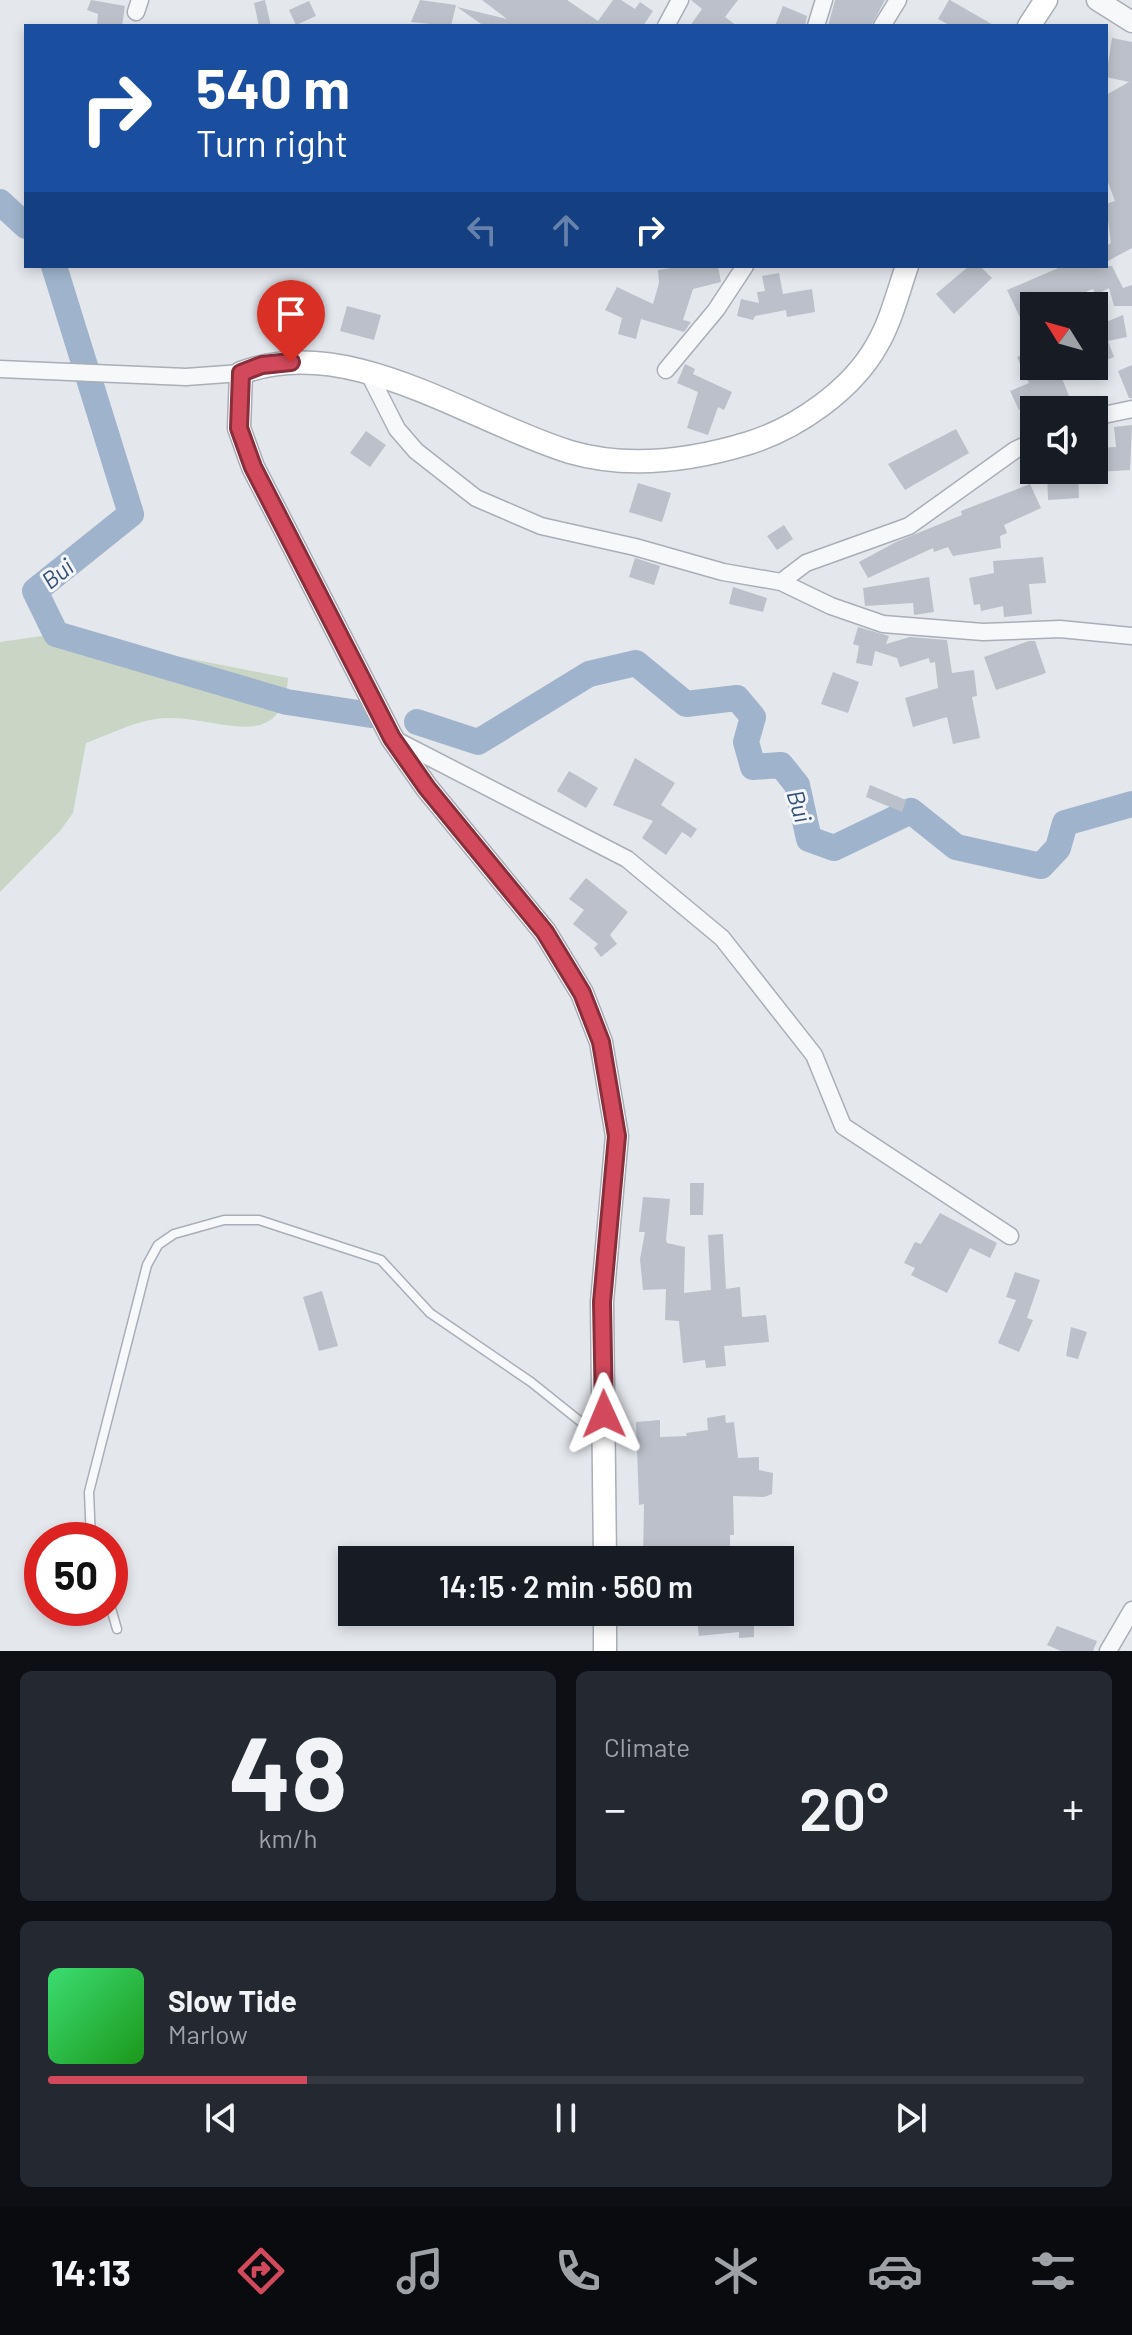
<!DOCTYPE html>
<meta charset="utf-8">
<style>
body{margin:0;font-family:Barlow,sans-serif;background:#242831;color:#f1f3f6;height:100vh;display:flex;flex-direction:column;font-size:30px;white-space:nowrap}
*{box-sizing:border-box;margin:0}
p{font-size:26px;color:#9ea1a6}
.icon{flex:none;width:44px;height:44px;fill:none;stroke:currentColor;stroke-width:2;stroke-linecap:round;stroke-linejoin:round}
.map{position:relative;height:1651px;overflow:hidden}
.drawer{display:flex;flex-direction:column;gap:20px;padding:20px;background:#0d0f14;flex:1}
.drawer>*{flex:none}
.banner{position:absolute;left:24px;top:24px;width:1084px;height:244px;border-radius:0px;box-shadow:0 4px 12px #0003;background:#1a4fa0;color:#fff;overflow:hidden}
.needle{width:52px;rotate:307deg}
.controls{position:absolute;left:1020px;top:292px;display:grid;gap:16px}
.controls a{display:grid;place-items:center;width:88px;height:88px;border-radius:0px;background:#171b24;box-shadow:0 4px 12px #0003;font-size:40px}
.speed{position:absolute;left:24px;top:1522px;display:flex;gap:16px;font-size:40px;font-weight:700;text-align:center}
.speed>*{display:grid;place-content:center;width:104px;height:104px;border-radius:50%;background:#171b24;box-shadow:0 4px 12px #0003;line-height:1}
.speed .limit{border:12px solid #d22;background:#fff;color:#111}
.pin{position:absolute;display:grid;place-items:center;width:68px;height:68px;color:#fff;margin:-82px -34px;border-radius:50% 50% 50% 0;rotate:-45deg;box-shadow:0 0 8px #0007}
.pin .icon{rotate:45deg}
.me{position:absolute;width:88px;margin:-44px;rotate:359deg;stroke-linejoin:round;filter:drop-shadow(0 0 6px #0008)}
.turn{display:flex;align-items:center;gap:28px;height:168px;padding:0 40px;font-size:36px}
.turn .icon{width:104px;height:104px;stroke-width:2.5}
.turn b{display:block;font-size:56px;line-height:68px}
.lanes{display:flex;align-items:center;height:76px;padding:0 40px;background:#0003;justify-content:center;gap:40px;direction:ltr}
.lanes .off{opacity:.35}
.big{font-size:60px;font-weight:600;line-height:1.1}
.drawer .tile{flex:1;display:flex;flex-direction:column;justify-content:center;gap:12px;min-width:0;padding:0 28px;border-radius:12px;background:#242831}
.drawer .dial{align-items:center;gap:0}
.dial b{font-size:104px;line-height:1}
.song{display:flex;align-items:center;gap:24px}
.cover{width:96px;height:96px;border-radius:12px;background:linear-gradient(135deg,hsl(140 70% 55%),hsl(120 70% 35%))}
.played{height:8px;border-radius:4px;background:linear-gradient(90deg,#d1495b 25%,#363941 25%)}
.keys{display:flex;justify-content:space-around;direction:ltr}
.heat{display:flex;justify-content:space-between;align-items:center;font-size:44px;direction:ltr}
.drawer .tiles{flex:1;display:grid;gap:20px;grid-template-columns:1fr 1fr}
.tile:last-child{grid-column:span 2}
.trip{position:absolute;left:338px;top:1546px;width:456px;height:80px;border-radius:0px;background:#171b24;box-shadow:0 4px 12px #0003;font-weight:600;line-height:80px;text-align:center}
.menu{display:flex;height:128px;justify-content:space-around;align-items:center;background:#090b0e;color:#9ea1a6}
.menu .icon{width:56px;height:56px}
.menu .active{color:#d1495b}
.menu b{font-size:36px;color:#f1f3f6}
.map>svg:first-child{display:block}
.green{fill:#c9d6c5}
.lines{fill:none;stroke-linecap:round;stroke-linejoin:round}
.river{stroke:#9fb4cc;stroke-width:26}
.building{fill:#bbc0ca}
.service-casing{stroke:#a9aeb7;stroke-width:11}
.minor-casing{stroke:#a9aeb7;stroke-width:19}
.tertiary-casing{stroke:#a9aeb7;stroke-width:23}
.secondary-casing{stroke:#a9aeb7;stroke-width:25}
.service{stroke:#f7f8fa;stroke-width:8}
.minor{stroke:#f7f8fa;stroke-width:16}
.tertiary{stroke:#f7f8fa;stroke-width:20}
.secondary{stroke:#fff;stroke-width:22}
.route-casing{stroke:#882f3b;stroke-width:20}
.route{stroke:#d1495b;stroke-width:14}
.labels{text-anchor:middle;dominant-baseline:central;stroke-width:6;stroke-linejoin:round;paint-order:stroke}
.water-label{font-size:24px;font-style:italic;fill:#34527a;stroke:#f4f6f9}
</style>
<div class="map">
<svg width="1132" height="1651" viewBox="0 0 1132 1651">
<rect width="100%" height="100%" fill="#e4e7ec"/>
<path class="green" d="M56,634L115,664L181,657L288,678C283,761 210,711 156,719C133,722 108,735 86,743L73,813L60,831L0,892V642Z"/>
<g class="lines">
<path class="river" d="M0,202L26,226
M54,266L131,514L35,591L56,634L287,702L371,715
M417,722L478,742L589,674L636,663L686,704L737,698L753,717L746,742L753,767L781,765L797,785L809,839L834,848L911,811L956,847L1041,866L1058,848L1065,823L1132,804"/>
</g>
<path class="building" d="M91,0L125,6L122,26H97L98,14L87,10Z
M265,0L271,26H259L254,3Z
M420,0L456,5L451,26L411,22Z
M482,0H567L598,21L613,0H621L635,9L640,2L653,11L643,26H484L457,7L507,19Z
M691,0H738L725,17L737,26H690L702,9Z
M835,0H885L871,26H828Z
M949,0H950L995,26H951L938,19Z
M309,1L316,16L296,25L289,10Z
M783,6L807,16L805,26H775Z
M1112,38L1132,42V248L1106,262V246L1111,243L1106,204L1115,201L1106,177V95L1129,82L1106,77Z
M684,266H718L721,282L693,289L683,320L691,322L684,332L641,319L636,339L618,334L622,318L605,310L617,287L653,304L659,283L658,270Z
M969,266H980L992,278L954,314L936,294Z
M1063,266H1112L1123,288L1132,285V306H1114L1109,288L1096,295L1093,289L1071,298L1075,306H1034V322L1024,326L1007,290Z
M779,273L783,294L812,289L815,312L787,317L786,310L755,316L753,320L737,316L741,299L759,303L757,292L765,291L762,276Z
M347,306L381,315L374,340L340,331Z
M1123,315L1127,337L1108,341L1114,357L1099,363L1094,350V327Z
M1034,349V366H1057L1069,396L1042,407L1040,401L1019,410L1010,391L1029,383L1017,357Z
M685,364L695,369L693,374L732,392L724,410L718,407L708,435L687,428L698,392L677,383Z
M1132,365V398H1129L1118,371Z
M1132,425L1130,470L1097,472L1096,448L1116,447L1114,427Z
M956,429L969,453L905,490L888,464Z
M366,431L386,445L370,467L350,453Z
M1047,470H1078L1079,498L1048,500Z
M638,483L671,493L662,522L629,512Z
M1030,484L1041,508L1004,525L1007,533L1000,536L1001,548L953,556L948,547L934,552L933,548L868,578L859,562L896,542L962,515L961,511Z
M784,525L793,539L777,550L767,536Z
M1043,557L1046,583L1029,584L1032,614L1004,617L1003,606L981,611L980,604L974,605L969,578L994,573L993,561Z
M635,558L660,566L654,585L629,577Z
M929,577L934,612L914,615L913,603L865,606L863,588Z
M733,587L767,598L763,612L729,604Z
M858,627L889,636L886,644L910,637L947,640L952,673L974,670L977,696L972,697L980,738L953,744L947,717L913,727L905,698L938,688L935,662L930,663L929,658L900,667L897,658L875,651L872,666L856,663L859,646L853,644Z
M1029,641H1035L1046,673L996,690L984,657Z
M833,672L859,682L848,713L821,704Z
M635,758L675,783L661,805L697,829L691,838L682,832L666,855L642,838L653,821L613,805Z
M569,771L598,788L586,808L557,791Z
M870,785L906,800L902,812L866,797Z
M586,878L628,912L610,935L617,944L601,957L594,948L598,944L573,924L584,910L569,899Z
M690,1183H704L703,1215H690Z
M643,1197L670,1199L666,1240L667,1243L685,1247L684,1293L711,1290L708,1235L723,1234L726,1289L740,1287L742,1317L766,1315L769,1342L724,1346L726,1366L706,1368L705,1360L683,1363L679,1321L665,1320L666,1289L643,1290L640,1259L645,1232H639Z
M940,1213L997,1243L990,1258L970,1248L947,1293L911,1275L915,1268L904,1263L915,1242L921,1244Z
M1015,1272L1040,1280L1027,1318L1033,1320L1019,1352L998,1343L1016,1300L1006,1297Z
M322,1291L338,1346L319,1351L303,1297Z
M1071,1327L1087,1332L1078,1359L1066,1356Z
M725,1415L726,1423L734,1422L738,1458L759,1457V1470L773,1473L772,1494L764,1497L733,1496L734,1535H730V1548L675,1554V1560H643L644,1504L639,1505L636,1422L660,1420V1437L687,1436L686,1433L708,1430L707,1418Z
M696,1612L754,1616V1637L739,1638V1632L699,1636Z
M1057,1626L1097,1641L1093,1651H1061L1047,1645Z"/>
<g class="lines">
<g class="service-casing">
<path id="service" d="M91,1540L89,1492L147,1265L158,1245L174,1234L224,1220H259L381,1260L430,1313L531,1382L601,1438
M110,1605L117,1629"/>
</g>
<g class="minor-casing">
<path id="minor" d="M136,12L140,0
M666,26L680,0
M816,26L824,0
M882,26L898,0
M0,369L186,377L241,373
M666,370L716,310L745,266
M368,372L397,429L416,451L476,498L541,526L635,547L723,572L781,582L806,563L909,526L1015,450L1034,441
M1094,417L1132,409
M781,582L831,606L883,624L983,632L1060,629L1132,636
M394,739L627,859L722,938L814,1055L843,1126L1010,1236
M1108,1651L1132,1610"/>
</g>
<g class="tertiary-casing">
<path id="tertiary" d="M1097,0L1132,22"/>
</g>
<g class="secondary-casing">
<path id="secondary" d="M1029,26L1046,0
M605,1560L602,1302L617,1136L601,1042L582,993L545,932L427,788L392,738L253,467L239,428L241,373C349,332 469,421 570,452C628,469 693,460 749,443C797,428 852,390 877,345C891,321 898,292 907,266
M605,1612V1651"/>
</g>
<use href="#service" class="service"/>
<use href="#minor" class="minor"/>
<use href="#tertiary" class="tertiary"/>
<use href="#secondary" class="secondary"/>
</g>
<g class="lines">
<g class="route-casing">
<path id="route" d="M291,362L262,365L241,373L239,428L253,467L392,738L427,788L545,932L582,993L601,1042L617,1136L602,1302L604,1414"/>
</g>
<use href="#route" class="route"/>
</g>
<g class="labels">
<g class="water-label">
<text transform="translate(57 573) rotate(-38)">Bui</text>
<text transform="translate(800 806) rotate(73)">Bui</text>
</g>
</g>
</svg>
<div class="controls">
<a><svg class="needle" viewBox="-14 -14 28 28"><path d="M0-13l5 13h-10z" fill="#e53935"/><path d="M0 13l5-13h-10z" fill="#9ea1a6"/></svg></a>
<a><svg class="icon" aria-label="sound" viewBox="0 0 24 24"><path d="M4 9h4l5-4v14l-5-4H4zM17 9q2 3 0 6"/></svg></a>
</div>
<div class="speed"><div class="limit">50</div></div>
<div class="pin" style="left:291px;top:362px;background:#d93025"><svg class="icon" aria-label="arrive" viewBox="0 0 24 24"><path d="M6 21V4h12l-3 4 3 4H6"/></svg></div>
<svg class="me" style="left:604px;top:1414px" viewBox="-20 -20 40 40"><path d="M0-17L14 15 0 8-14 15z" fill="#d1495b" stroke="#fff" stroke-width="4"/></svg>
<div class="trip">14:15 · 2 min · 560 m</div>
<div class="banner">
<div class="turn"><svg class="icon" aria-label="right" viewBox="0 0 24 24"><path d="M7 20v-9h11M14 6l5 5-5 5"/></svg><div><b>540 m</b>Turn right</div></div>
<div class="lanes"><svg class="icon off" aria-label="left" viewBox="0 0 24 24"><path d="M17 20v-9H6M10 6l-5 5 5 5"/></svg><svg class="icon off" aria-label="ahead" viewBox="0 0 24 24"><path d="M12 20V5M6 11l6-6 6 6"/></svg><svg class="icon" aria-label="right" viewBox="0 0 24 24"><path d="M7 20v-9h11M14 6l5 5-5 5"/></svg></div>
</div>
</div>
<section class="drawer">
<div class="tiles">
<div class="tile dial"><b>48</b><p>km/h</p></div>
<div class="tile"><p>Climate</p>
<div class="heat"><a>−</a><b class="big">20°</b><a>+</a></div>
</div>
<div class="tile">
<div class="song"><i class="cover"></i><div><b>Slow Tide</b><p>Marlow</p></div></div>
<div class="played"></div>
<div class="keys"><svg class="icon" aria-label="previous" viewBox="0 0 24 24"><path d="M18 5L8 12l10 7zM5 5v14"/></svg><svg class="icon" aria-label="pause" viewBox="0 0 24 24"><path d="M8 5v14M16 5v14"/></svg><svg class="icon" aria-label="next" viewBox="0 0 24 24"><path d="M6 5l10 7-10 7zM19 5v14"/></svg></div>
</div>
</div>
</section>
<nav class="menu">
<b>14:13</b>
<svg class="icon active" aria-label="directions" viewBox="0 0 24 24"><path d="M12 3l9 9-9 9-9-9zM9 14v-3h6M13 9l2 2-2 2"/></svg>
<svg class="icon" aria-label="music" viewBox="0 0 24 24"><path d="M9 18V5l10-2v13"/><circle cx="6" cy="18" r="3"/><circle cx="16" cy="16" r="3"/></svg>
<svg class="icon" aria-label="phone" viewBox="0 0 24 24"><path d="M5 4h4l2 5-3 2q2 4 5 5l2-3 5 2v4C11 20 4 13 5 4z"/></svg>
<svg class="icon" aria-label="climate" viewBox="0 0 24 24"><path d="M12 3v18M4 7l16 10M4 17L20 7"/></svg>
<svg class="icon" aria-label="car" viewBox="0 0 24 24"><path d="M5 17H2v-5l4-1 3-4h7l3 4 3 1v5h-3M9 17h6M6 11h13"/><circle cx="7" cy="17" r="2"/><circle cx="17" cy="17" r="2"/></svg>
<svg class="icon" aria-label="filters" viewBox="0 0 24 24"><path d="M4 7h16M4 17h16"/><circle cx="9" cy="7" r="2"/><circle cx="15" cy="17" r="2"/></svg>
</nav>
